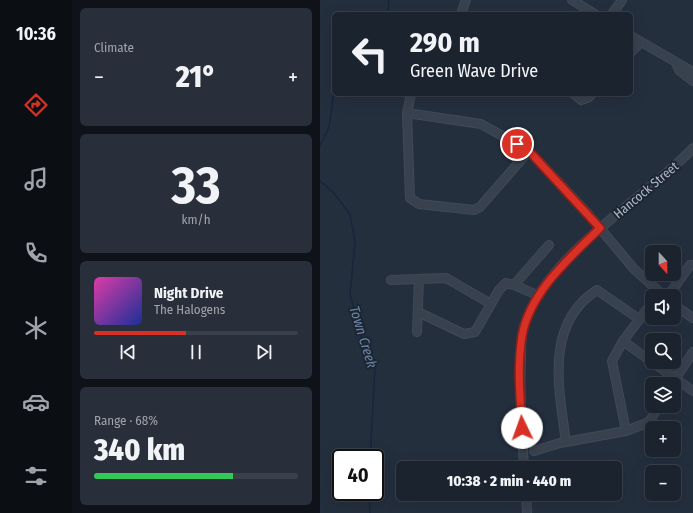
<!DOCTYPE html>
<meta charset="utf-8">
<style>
body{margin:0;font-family:"Fira Sans Condensed",sans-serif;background:#282f3a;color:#f1f3f6;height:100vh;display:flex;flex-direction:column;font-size:15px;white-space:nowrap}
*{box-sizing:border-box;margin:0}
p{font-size:13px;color:#a0a4aa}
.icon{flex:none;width:22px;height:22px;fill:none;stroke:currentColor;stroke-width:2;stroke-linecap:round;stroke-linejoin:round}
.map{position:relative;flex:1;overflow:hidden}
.side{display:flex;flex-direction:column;gap:8px;padding:8px;background:#0f1319;width:248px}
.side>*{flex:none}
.top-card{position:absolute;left:12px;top:12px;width:301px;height:84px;border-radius:6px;box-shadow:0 4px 16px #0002,0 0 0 1px #39404a;background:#1b232e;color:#f1f3f6;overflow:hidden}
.needle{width:26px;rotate:159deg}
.controls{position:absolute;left:325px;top:245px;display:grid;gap:8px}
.controls a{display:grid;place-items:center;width:36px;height:36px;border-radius:6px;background:#1b232e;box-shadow:0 4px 16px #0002,0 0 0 1px #39404a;font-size:20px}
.speed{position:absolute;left:12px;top:449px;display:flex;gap:8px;font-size:20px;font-weight:700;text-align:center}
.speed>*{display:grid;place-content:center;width:52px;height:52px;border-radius:50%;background:#1b232e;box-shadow:0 4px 16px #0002,0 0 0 1px #39404a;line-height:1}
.speed .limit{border:2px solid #111;border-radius:6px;background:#fff;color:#111}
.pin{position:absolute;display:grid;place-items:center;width:34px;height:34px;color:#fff;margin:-17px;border:2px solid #fff;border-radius:50%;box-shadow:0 1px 4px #0007}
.me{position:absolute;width:44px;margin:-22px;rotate:357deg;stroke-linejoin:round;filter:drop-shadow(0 0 3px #0008)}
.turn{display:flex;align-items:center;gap:14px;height:84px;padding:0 12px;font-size:18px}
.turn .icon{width:52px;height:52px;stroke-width:2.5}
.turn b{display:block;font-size:28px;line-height:34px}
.big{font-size:30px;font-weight:800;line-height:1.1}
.side .widget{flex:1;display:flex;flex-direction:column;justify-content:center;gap:6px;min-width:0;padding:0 14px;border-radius:6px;background:#282f3a}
.side .dial{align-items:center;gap:0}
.dial b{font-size:52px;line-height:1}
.song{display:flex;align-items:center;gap:12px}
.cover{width:48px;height:48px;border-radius:6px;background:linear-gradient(135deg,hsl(320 70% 55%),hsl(230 70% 35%))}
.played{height:4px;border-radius:2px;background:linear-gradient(90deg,#d93025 45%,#39404a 45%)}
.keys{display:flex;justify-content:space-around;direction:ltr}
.heat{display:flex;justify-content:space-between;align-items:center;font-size:22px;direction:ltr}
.charge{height:6px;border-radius:3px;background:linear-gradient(90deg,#34c759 68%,#39404a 0)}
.trip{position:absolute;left:76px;top:461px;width:226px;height:40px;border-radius:6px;background:#1b232e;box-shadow:0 4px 16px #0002,0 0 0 1px #39404a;font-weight:800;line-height:40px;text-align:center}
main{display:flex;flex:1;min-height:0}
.menu{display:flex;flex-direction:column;width:72px;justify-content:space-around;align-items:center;background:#0b0e12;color:#a0a4aa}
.menu .icon{width:28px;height:28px}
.menu .current{color:#d93025}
.menu b{font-size:18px;color:#f1f3f6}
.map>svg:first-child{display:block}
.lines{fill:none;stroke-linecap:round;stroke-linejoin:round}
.stream{stroke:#17263c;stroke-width:1.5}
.minor-casing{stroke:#414a57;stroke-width:10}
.minor{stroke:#38414e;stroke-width:8}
.route-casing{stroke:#8d1f18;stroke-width:10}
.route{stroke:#d93025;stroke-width:7}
.labels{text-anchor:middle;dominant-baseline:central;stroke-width:4;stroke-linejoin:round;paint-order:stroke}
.street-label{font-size:13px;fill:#b4bcc9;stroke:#1d2633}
.water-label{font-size:14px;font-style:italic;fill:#6d86a8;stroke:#1d2633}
</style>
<main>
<nav class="menu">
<b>10:36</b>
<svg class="icon current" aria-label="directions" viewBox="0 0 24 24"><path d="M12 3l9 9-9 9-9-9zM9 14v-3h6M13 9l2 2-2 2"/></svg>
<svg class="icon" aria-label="music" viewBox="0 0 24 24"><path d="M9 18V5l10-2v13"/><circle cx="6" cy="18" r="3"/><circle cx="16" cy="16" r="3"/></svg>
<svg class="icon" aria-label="phone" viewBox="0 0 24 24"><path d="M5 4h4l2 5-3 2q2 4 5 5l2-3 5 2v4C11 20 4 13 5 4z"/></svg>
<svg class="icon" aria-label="climate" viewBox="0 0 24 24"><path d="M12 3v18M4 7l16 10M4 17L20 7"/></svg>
<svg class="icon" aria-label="car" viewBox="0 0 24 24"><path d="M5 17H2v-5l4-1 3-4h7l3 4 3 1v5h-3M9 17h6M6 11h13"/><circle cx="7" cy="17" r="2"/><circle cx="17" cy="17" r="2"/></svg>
<svg class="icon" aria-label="filters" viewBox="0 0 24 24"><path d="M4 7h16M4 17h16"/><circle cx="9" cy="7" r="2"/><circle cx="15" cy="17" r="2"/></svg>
</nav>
<section class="side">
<div class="widget"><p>Climate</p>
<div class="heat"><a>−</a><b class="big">21°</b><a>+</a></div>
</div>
<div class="widget dial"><b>33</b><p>km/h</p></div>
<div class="widget">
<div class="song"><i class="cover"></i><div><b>Night Drive</b><p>The Halogens</p></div></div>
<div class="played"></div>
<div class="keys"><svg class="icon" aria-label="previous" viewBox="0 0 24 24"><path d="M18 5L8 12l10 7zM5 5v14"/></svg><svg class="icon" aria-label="pause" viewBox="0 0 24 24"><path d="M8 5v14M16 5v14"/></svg><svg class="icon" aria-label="next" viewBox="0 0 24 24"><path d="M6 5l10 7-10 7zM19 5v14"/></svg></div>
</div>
<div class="widget"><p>Range · 68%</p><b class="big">340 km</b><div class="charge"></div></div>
</section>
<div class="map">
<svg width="373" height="513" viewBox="0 0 373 513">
<rect width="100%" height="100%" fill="#242f3e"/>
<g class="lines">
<path class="stream" d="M68,14L69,0
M0,146L9,127L14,90
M0,181L13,192L30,214L35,242L30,294L43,344L55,369L50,458
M49,492L50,513"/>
<g class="minor-casing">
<path id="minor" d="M252,0L275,14
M141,14L146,0
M292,14L302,0
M311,36L373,72
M311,52L321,42
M357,65L359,70L373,81
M91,94L87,113L90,198L99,204L154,210L160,207L209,151
M254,94L261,100L268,98L272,94
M87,113L161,124L209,151L268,214L314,269L344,296
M71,280L99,279
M194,285L229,245
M348,296L370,265H373
M354,305L373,318
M98,312L144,334L155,332L171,304
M97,332L99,279L126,278L171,304L179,290L186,283L194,285L219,296
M303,341L332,362
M332,362L373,391
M352,384L373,352
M306,431L292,361L303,341L331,304
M246,442C239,389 224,324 277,290L319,319
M214,451L240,443L306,431L329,422L339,406
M204,468C202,432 199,396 201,359C201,351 201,343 202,335C217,259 323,202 373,148
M206,494L207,513"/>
</g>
<use href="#minor" class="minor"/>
</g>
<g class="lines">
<g class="route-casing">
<path id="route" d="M197,144L209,151L280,228C250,258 210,291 202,336C197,366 200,398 202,428"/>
</g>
<use href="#route" class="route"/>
</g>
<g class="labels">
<g class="street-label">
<text transform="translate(326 190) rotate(-40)">Hancock Street</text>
</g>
<g class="water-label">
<text transform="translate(43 337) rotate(73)">Town Creek</text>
</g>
</g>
</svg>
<div class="controls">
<a><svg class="needle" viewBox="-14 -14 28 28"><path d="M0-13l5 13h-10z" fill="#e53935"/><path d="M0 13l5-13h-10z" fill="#a0a4aa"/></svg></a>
<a><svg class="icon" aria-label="sound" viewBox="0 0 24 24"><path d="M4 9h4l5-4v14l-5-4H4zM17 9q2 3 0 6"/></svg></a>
<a><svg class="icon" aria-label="search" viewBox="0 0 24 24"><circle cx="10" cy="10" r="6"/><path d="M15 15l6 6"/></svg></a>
<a><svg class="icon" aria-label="layers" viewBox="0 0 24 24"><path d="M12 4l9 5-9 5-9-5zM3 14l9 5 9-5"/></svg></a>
<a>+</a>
<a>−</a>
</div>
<div class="speed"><div class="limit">40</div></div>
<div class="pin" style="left:197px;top:144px;background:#d93025"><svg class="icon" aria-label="arrive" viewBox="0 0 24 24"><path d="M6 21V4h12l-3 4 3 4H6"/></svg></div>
<svg class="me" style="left:202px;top:428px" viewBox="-20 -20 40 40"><circle r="19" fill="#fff"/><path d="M0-13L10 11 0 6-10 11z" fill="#d93025"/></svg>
<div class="trip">10:38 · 2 min · 440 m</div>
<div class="top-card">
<div class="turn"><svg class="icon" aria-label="left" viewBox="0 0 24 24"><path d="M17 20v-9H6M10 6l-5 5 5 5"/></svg><div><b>290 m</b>Green Wave Drive</div></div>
</div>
</div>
</main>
